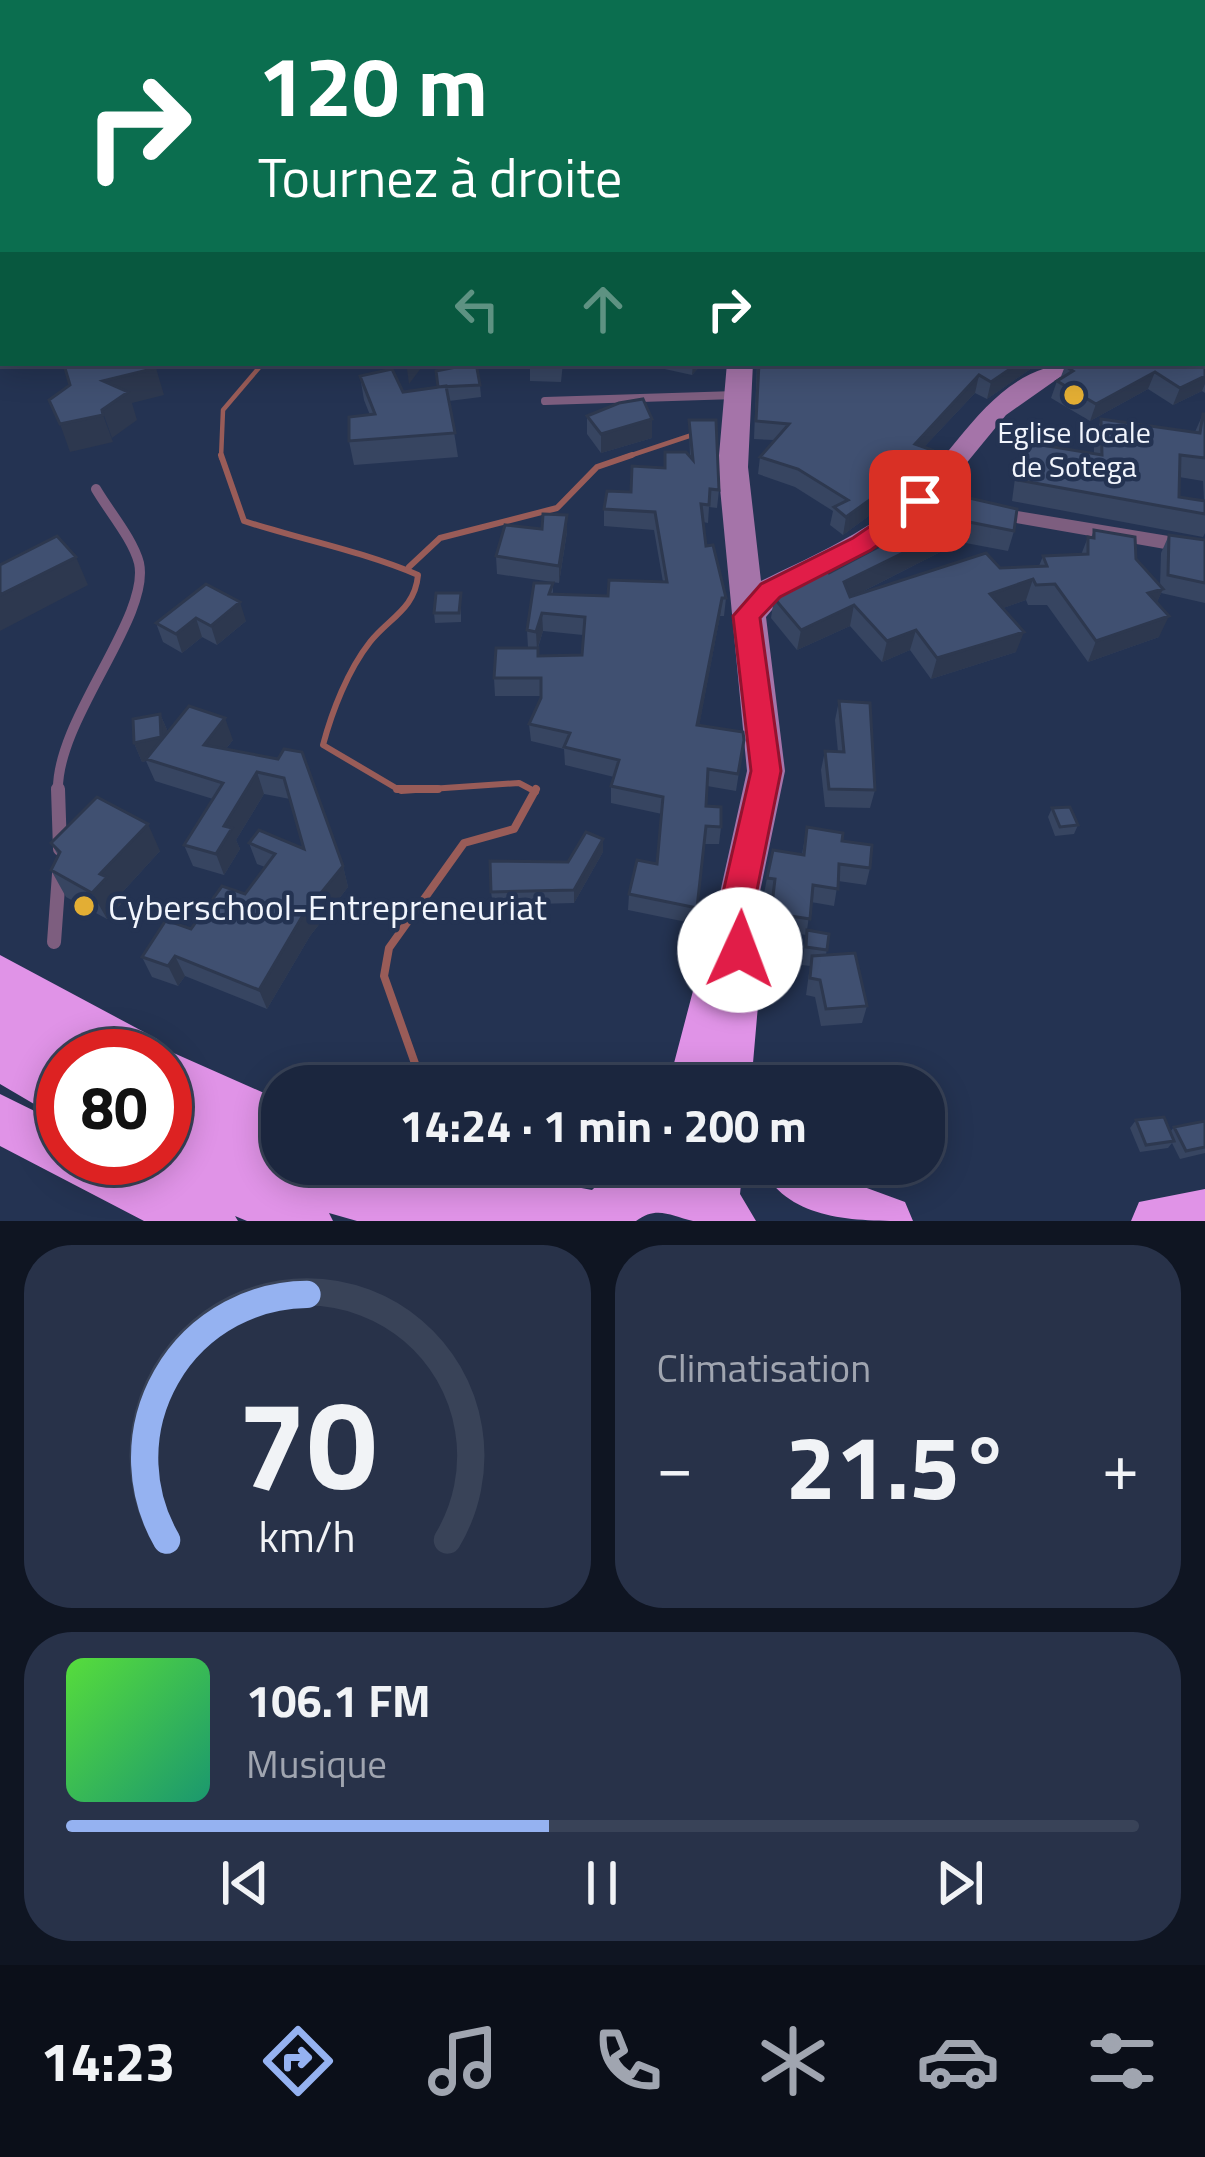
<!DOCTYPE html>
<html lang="fr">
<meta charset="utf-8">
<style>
body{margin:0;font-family:"Titillium Web",sans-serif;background:#283249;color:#f1f3f6;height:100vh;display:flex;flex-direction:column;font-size:45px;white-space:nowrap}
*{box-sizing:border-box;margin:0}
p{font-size:39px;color:#a0a5b0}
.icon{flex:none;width:66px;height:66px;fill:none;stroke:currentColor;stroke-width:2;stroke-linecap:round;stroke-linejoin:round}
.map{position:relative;height:1221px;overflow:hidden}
.side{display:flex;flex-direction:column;gap:24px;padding:24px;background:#0f1522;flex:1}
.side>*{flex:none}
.guide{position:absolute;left:0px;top:0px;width:1206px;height:366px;box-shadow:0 6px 30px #0003,0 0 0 3px #394358;background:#0b6e4f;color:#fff;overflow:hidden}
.speed{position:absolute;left:36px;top:1029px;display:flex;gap:24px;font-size:60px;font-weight:700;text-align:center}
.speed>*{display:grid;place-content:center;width:156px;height:156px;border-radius:50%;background:#1b263e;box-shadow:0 6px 30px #0003,0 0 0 3px #394358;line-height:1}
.speed .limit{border:18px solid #d22;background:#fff;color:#111}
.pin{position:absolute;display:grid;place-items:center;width:102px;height:102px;color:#fff;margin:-51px;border-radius:24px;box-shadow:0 6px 18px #0006}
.me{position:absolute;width:132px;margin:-66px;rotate:2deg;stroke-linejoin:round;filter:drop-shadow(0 0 9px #0008)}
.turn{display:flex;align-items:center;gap:42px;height:252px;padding:0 60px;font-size:54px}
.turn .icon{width:156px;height:156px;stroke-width:2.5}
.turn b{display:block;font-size:84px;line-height:102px}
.lanes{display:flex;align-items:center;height:114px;padding:0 60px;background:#0003;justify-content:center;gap:60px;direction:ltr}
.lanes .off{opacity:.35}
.big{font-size:90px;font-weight:700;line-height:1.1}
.side .tile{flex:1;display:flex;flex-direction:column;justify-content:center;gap:18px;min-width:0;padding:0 42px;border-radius:48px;background:#283249}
.side .dial{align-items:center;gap:0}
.dial svg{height:312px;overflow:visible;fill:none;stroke:#394358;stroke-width:7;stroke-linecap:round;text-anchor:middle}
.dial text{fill:#f1f3f6;stroke:none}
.song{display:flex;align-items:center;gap:36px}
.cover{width:144px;height:144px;border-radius:18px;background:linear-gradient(135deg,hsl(110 70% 55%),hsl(160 70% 35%))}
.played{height:12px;border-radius:6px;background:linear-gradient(90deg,#95b2f1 45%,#394358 45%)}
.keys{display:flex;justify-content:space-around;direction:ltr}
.heat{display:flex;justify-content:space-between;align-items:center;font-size:66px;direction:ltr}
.side .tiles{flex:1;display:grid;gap:24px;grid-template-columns:1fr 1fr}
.tile:last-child{grid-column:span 2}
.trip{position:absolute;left:261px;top:1065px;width:684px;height:120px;border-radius:48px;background:#1b263e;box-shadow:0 6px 30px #0003,0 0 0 3px #394358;font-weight:700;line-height:120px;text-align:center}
.tab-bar{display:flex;height:192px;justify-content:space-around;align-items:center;background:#0b0f19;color:#a0a5b0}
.tab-bar .icon{width:84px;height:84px}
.tab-bar .selected{color:#95b2f1}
.tab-bar b{font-size:54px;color:#f1f3f6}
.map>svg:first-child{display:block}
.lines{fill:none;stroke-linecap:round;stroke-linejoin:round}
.stream-far2{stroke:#995c58;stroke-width:4.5}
.stream-far1{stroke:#995c58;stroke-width:6}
.stream{stroke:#995c58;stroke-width:8}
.lane-far2{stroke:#7d5e7f;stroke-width:8}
.lane-far1{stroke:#7d5e7f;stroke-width:10}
.lane{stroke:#7d5e7f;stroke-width:14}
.street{fill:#7d5e7f;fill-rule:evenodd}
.secondary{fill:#a574a9;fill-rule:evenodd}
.highway{fill:#e093e7;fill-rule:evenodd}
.wall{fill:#374561;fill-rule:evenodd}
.shaded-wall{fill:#2d384f}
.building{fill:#405071;stroke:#2d384f;stroke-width:3}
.route{fill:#e11d48;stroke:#92132f;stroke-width:3}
.poi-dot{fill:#e3ae34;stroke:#243352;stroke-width:4.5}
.labels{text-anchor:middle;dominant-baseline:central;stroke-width:9;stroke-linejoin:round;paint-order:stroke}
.poi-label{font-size:30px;fill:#f1f5fd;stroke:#243352}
.near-poi-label{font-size:36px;fill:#f1f5fd;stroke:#243352;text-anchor:start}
</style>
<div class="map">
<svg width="1205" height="1221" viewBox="0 0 1205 1221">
<rect width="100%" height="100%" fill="#243352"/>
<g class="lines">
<path class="stream-far2" d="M221,458L223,410L263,363
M623,458L695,434"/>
<path class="stream-far1" d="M221,455L244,521C302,540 362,551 418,575C415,609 389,618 370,642C348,670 332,711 323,745L401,791L519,783L536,792
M409,567L440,538L557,508L597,467L632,455"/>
<path class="stream" d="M397,789H438
M423,1086L384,976L389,948L464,843L514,829L536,789"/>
<path class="lane-far2" d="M545,401L736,395"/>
<path class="lane-far1" d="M58,792C55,721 151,617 139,563C133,539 108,510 96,489"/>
<path class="lane" d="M58,789L60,849
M54,942L59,874"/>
<path class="street" d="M122,0H134L133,3H121Z
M920,495L1205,542V556L913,505L910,501L913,497Z"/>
<path class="secondary" d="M920,0H942L918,3Z
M1205,277V293H1203V277Z
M727,363H753L748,467L761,581C808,558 857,537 898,504C959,455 991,363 1080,363L1006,415L923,516L873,552L782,598L766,617L785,771L756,911L750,924L736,929L722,924L716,911L747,771L718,467Z"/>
<path class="highway" d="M736,891L752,897L758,911L743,975L753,979L759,994L751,1086H668L714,911L720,897Z
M0,955L157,1039L160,1047L282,1101V1164H529L523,1177L592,1190C630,1150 694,1164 743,1164L740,1194L756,1221C737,1221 711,1221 693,1221C671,1216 657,1205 636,1221H357L329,1213L333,1221H247L235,1216L238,1221H144L0,1146V1094L63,1125V1158H125L144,1168L140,1158H165V1056H63V1121L0,1084Z
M759,1164H826L845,1180L905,1202L913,1221C851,1221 788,1221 759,1164Z
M1205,1189V1221H1131L1139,1202Z"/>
</g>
<path class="wall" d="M1205,295V393L1202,391L1173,405L1148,389L1090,421L1051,398L1057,381L1060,379L1065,366L1203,363Z
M530,363H563L561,382L530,381Z
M660,363H703L692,375L660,368Z
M757,363H1039L987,399L975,393L924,447L928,468L916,481L843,535L830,525L833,511L795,487L758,474L760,457L774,440L754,439Z
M360,376L403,392L480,385L481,397L449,401L458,457L354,465L349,441L370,415L364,400Z
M1203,414H1205V533L1203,537L1012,501L1017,463L1024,442L1094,453V440L1101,419L1195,432ZM1179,477L1203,481L1204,500L1179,497Z
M587,416L652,419V438L601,453L587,434Z
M689,420L719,490L717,508L709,507L708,523L703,522L706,546L726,598L724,616H720L699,725L744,740L736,791L707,786L706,806L721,827L719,844H704L696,924L628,910L629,894L657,864L662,814L611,803V786L614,777L565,765L564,749L531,741L529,724L541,696H495L494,678L528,648L527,630L553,583V594L608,596L663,582L654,530L604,526V509L631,492L664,468L665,452L690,457ZM543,631L583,635L582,655L539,656L538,648Z
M944,510L1014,531L1008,551L955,541L954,545L856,595L1000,568L1039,566L1043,556L1081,555L1088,537L1091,538L1094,530L1136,559L1160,586L1161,553L1169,535L1205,540V603L1161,593L1157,602L1159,637L1088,662L1047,605H1028L1026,600L1003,608L1016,652L931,679L910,650L882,662L850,626L797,650L771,618L774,598L829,573L888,542L891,527Z
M567,515V532L559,583L497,574L496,556Z
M206,584L246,621L217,645L202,637L182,653L163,642L156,623Z
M461,593V622L435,623L434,613Z
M839,701L875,790L870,808L825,807L821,770L825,751L838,752L835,720Z
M160,714L168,732L233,740L226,749L278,759L343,866L348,887L310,936L267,1009L185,976L178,986L152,977L142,957L191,929L245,894L265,867L257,864L249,843L304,849L290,799L264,794L236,840L240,849L224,875L193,866L184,845L213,799L155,781L146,761L142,762L134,743Z
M1052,808L1078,825L1074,834L1055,836L1048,817Z
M807,827L842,841L870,868L866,885L838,881L834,906L811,902L807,930L829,934L826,955L867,1006L862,1023L821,1026L815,997L806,995L810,966L802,965L806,935L768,929L772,896L764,894L767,878L802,854Z
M51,843L160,851L117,898L121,904L107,919L66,897L51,870L58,855Z
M603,852L574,903L493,905L491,892L568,862Z
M924,1086L939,1120L933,1132L924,1134Z
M1136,1120L1170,1132L1174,1127L1205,1121V1153L1180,1159L1172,1143L1168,1148L1140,1152L1130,1128Z"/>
<path class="shaded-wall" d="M86,0H104L105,3H80Z
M412,363H425L409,384L407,369Z
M693,363H703L692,375Z
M1019,363H1039L987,399L991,382Z
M156,368L164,395L132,403L137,420L112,438L102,410L103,381Z
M1155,372L1148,389L1090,421L1096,404Z
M979,375L975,393L911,461L915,444Z
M1205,376V384L1202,391L1173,405L1180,388Z
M103,415L113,442L70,452L60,424Z
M652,419V438L601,453V434Z
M932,450L928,468L916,481L843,535L846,517Z
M567,515V532L559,583V566Z
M960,525L954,545L840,603L844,582Z
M76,557L88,585L0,631V595Z
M1033,579L1026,600L984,615L990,594Z
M1163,589L1154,609L1148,593Z
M722,598L720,616L696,743L697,725Z
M240,602L246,621L217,645L211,626Z
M854,605L850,626L797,650L801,630Z
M542,613L543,631L537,650L536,632Z
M1169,616L1159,637L1088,662L1096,641Z
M196,618L202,637L182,653L176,634Z
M916,630L910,650L882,662L887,641Z
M1024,632L1016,652L931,679L937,658Z
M160,714L168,732L169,756L142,762L134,743Z
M225,718L233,740L212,766L204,745Z
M257,772L264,794L236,840L240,849L224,875L216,854L224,826Z
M148,824L160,851L117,898L121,904L107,919L92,893L100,874Z
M603,839V852L574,903V890Z
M343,866L348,887L310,936L267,1009L259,990L303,915Z
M175,956L185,976L178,986L168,966Z"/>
<path class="building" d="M0,0H86L80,3H3V43L0,40Z
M770,0H828L818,3H775Z
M1203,53L1205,54V94H1203Z
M3,66V115L0,113V67Z
M1203,168L1205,169V257H1203Z
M1205,295V376L1180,388L1155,372L1096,404L1057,381L1073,371L1065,366L1068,363H1203V296Z
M70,363H154L156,368L103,381L128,392L102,410L103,415L60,424L49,400L70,385L64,365Z
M476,363L480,385L438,387L436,371Z
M530,363H561L560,367L529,366Z
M759,363H1019L991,382L979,375L915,444L932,450L921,463L846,517L834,507L848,500L798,469L760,457L789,424L756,421Z
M392,369L403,392L446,386L455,433L349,441V417L375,414L360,376Z
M643,399L652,419L601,434L587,416L619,403Z
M1203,414H1205V458L1180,455L1179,497L1205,501V514L1018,480L1024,442L1102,455L1101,419L1200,433Z
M689,420H716L719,490L710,489L709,505L701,504L706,546L713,545L726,598H722L697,725L743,732L744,740L738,774L708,769L706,806L721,807V827L706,826L697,908L629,894L637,860L657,864L663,797L611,786L619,760L564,747L570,733L529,724L541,698V678H494L496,648H538V656L582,655L585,617L542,613L536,632L527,630L534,583H553L549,594L608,596L609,580L667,582L655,512L604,509L607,491L631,492L632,466L665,468V452H686L693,460Z
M965,497L1017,509L1014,531L954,519L960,525L844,582L850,597L986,553L1000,568L1047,566L1043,556L1088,554V537L1094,538V530L1135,537L1136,559L1163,589L1148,593L1169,616L1096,641L1055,584L1036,585L1033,579L990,594L1024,632L937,658L916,630L887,641L854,605L801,630L774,598L788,581L821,565L829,573L901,535L891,527L927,502L944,510Z
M543,514L567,515L559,566L496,556L505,525L542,529Z
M1169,535L1205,540V583L1168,575Z
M57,536L76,557L0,595V565Z
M206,584L240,602L211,626L196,618L176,634L156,623Z
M436,593H461L459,613H434Z
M839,701L870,703L875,790L829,789L825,751L844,752Z
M189,706L225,718L204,745L278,759L284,749L302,752L343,866L303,915L259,990L175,956L168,966L142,957L166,920L191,929L222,886L245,894L275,854L249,843L259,830L304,849L284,778L257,772L224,826L232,828L216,854L184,845L223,783L146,759Z
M160,714L161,737L134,743L133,719Z
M97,797L148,824L100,874L107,877L92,893L51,870L60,852L51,843Z
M1070,807L1078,825L1060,827L1052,808Z
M807,827L843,833L842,841L872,845L870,868L839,864L838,889L813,885L810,919L771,913L775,879L767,878L773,850L804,855Z
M586,832L603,839L574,890L491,892L490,861L568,862Z
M807,930L829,934L827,950L806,947Z
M855,953L867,1006L826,1009L820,980L810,978L812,956Z
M924,1078L939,1120L924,1122V1086H885Z
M1164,1117L1174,1141L1146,1145L1136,1120Z
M1205,1121V1147L1186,1151L1174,1127Z"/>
<path class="route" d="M920,492L933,501L929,507L871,550L780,597L760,618L781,771L753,910L757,950L752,961L740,965L728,961L719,910L751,771L733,616L761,584L853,538Z"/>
<g class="poi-dot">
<circle cx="1074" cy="395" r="12"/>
<circle cx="84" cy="906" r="12"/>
</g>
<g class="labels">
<g class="poi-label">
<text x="1074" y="432">Eglise locale<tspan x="1074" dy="34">de Sotega</tspan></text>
</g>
<g class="near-poi-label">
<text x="108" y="906">Cyberschool-Entrepreneuriat</text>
</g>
</g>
</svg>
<div class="speed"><div class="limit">80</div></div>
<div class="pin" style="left:920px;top:501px;background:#d93025"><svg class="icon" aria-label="arrive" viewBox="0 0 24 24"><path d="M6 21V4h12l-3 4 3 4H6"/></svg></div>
<svg class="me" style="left:740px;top:950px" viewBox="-20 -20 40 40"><circle r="19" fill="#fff"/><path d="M0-13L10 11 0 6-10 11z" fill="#e11d48"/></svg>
<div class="trip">14:24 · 1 min · 200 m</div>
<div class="guide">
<div class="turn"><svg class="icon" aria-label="right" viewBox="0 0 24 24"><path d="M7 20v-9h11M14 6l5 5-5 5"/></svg><div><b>120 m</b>Tournez à droite</div></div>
<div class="lanes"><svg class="icon off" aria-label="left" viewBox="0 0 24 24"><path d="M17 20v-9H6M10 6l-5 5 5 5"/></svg><svg class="icon off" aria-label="ahead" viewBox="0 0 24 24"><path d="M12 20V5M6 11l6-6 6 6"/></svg><svg class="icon" aria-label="right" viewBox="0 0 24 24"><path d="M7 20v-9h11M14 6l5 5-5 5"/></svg></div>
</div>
</div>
<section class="side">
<div class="tiles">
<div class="tile dial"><svg viewBox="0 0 100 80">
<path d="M14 69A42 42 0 1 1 86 69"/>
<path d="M14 69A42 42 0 0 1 50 6" stroke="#95b2f1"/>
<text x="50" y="56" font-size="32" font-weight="700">70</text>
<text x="50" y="72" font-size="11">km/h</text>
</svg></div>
<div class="tile"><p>Climatisation</p>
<div class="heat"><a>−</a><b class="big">21.5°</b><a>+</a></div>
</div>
<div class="tile">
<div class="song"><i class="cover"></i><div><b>106.1 FM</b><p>Musique</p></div></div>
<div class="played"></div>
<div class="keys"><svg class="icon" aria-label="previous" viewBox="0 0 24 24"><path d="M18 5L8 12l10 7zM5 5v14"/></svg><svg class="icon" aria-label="pause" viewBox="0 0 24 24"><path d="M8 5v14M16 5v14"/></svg><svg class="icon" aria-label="next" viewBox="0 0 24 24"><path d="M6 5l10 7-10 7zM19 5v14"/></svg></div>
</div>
</div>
</section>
<nav class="tab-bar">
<b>14:23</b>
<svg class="icon selected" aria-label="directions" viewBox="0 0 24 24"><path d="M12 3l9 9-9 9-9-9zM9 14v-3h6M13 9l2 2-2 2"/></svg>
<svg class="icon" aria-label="music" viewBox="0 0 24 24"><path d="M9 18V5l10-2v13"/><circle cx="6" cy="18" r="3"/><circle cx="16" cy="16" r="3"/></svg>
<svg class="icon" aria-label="phone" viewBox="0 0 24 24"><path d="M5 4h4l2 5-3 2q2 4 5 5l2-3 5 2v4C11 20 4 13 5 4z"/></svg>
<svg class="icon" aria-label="climate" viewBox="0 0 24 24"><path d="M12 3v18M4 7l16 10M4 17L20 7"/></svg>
<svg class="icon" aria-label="car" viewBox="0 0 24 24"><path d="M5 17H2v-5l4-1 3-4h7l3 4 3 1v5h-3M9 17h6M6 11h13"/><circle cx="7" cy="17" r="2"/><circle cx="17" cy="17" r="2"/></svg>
<svg class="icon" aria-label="filters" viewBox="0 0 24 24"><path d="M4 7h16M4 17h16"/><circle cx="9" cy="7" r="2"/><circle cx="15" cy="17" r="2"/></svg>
</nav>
